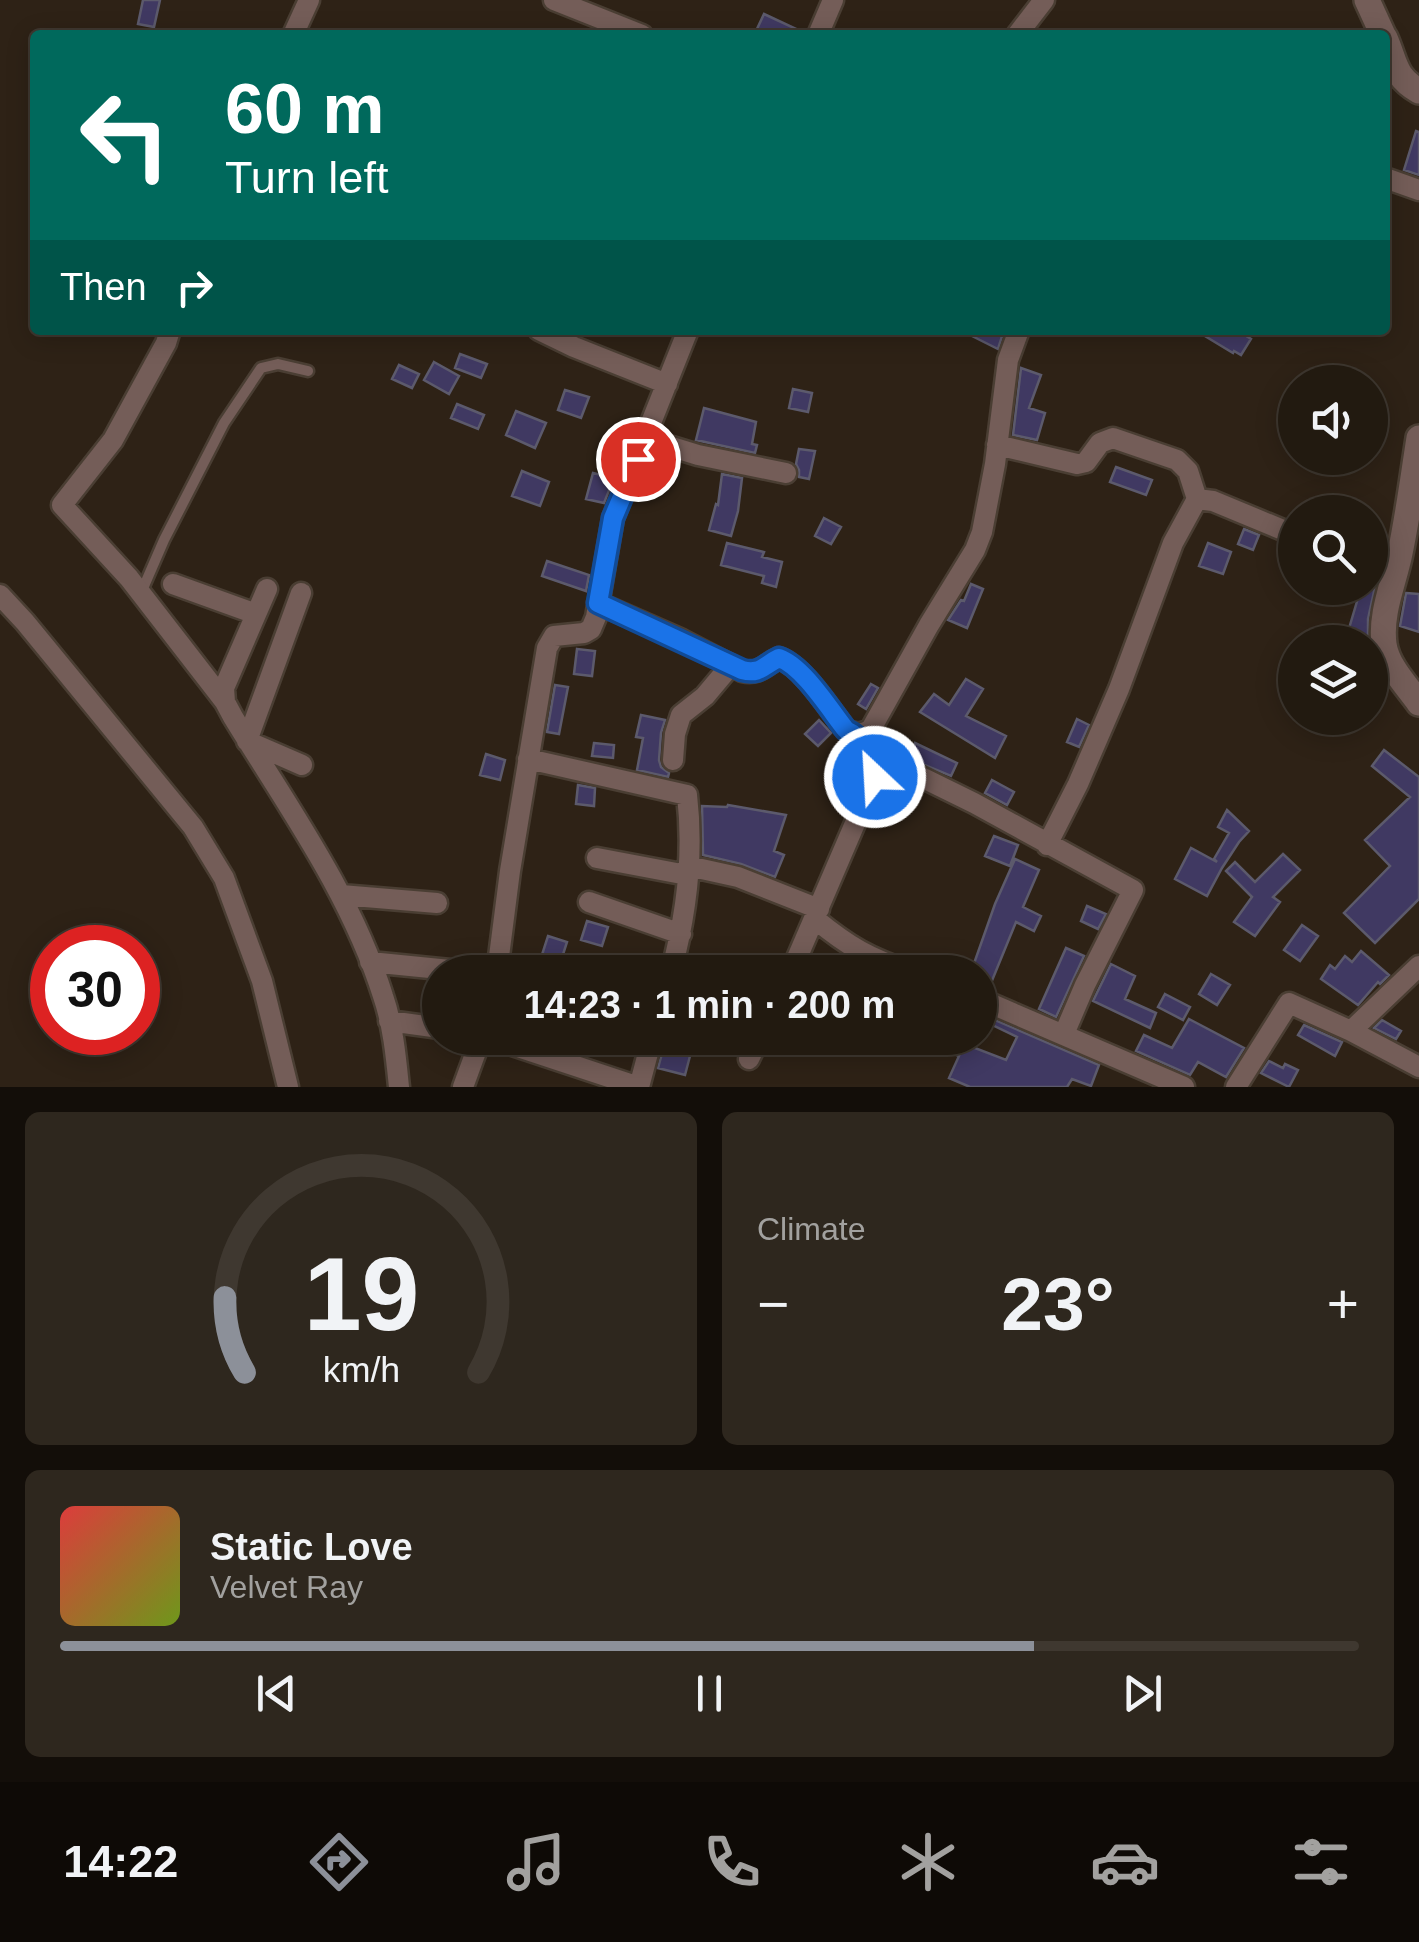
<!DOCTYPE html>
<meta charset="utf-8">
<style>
body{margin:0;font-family:Helvetica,sans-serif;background:#2e271e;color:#f1f3f6;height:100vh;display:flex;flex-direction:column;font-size:38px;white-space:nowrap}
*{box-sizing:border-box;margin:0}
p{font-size:32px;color:#a2a19f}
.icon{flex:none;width:55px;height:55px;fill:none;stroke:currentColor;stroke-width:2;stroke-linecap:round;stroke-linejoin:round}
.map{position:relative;height:1087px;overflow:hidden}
.details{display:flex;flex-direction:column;gap:25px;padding:25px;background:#130e09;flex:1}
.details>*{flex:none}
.guide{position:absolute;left:30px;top:30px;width:1360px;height:305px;border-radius:10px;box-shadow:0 5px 25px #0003,0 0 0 2px #3f3830;background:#00695c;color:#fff;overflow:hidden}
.tools{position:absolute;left:1278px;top:365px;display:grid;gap:20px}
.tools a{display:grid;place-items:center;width:110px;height:110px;border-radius:50%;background:#221a10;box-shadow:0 5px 25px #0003,0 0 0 2px #3f3830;font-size:50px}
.speed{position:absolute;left:30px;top:925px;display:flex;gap:20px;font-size:50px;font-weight:700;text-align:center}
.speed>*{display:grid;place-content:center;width:130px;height:130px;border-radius:50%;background:#221a10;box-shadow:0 5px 25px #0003,0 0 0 2px #3f3830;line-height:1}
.speed .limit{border:15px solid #d22;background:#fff;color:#111}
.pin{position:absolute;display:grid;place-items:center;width:85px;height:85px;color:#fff;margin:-42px;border:5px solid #fff;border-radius:50%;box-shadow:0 2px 10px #0007}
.me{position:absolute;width:110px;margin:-55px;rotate:335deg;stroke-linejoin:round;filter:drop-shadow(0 0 8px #0008)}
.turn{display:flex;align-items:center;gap:35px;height:210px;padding:0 30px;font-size:45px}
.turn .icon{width:130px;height:130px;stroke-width:2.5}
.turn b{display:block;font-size:70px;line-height:85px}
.then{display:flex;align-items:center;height:95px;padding:0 30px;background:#0003;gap:20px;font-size:38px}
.big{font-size:75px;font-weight:700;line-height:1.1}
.details .widget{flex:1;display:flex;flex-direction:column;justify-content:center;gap:15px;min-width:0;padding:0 35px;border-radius:15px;background:#2e271e}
.details .dial{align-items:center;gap:0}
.dial svg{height:260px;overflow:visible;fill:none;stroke:#3f3830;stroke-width:7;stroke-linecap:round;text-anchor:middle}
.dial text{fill:#f1f3f6;stroke:none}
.song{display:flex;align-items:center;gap:30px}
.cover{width:120px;height:120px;border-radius:15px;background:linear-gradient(135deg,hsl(0 70% 55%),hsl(80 70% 35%))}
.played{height:10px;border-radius:5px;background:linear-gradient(90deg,#8c9099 75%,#3f3830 75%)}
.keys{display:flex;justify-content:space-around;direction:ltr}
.heat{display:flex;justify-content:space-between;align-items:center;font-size:55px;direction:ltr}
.details .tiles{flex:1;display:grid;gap:25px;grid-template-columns:1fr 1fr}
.widget:last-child{grid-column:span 2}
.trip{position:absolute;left:422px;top:955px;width:575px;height:100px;border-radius:50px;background:#221a10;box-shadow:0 5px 25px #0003,0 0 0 2px #3f3830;font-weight:700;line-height:100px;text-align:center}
.menu{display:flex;height:160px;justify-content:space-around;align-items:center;background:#0e0a06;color:#a2a19f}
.menu .icon{width:70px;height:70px}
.menu .active{color:#8c9099}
.menu b{font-size:45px;color:#f1f3f6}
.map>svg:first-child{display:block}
.building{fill:#403962;stroke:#5c5a6c;stroke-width:2.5}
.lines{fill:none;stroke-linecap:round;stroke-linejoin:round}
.service-casing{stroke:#4a3e33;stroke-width:15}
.minor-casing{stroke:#4a3e33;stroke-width:25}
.tertiary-casing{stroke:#4a3e33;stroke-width:30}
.service{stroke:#745d58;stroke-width:10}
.minor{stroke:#745d58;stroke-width:20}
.tertiary{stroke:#745d58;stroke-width:25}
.route-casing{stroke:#114b97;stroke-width:25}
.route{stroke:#1a73e8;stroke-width:18}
</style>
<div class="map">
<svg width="1419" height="1087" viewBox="0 0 1419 1087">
<rect width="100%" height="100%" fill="#2e2216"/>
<path class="building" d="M143,0H160L154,27L138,24Z
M764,14L805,33L804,35H770L757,29Z
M1416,131L1419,132V175L1404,170Z
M960,330H1004L998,349Z
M1195,330H1237L1251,339L1241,355L1234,351L1233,353Z
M460,354L487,364L481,378L455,368Z
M434,362L459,376L449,394L424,380Z
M399,365L419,374L412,388L392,379Z
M1021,368L1041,375L1029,408L1045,413L1037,440L1013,435Z
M793,389L812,393L808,412L789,408Z
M565,390L589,397L581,418L558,410Z
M457,404L484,415L478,429L451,418Z
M704,408L756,422L752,444L757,445L755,453L696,440Z
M516,411L546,423L535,448L506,435Z
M799,449L815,451L809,479L799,477V470L796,464Z
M1116,467L1152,480L1146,495L1110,482Z
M522,471L549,482L540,506L512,496Z
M593,473L614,478L604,503L586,499Z
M722,474L742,478L738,511L731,536L709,530L716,504L718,505Z
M824,518L841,527L831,544L815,536Z
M1244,529L1259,535L1253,550L1238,544Z
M727,543L764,552L762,557L782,562L776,587L762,583L764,576L721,565Z
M1208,543L1231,552L1223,574L1199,566Z
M547,561L589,575L586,591L542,576Z
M1370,578H1377L1368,619V642H1345L1361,588H1370Z
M971,584L983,589L967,628L948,620L961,600L964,601Z
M1406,593L1419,594V632L1400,626Z
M577,649L595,651L592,676L574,674Z
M966,679L983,689L966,716L1006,736L995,758L920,712L934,694L949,705Z
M871,684L878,688L866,709L858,704Z
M555,685L568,687L559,734L547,732Z
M641,715L665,720L661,733L659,760L661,767L669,773L668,777L637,770L643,738L636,737Z
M1077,719L1089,725L1079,747L1067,742Z
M819,720L831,733L818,746L805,734Z
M594,743L614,745L613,758L592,756Z
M915,743L957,763L951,776L908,758Z
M1384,750L1419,777V899L1375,943L1344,913L1390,866L1365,840L1410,797L1372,766Z
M486,754L505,760L500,780L480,775Z
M844,755L856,767L848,776L835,764Z
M992,780L1014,792L1007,805L985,793Z
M578,785L595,788L594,806L576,804Z
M728,805L786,815L774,851L784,855L775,877L741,864L703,855L702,806L727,807Z
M1227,810L1249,831L1239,842L1222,868L1207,896L1175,879L1191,848L1217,862L1214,859L1229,833L1218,827Z
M994,836L1018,845L1010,866L985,856Z
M1283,854L1300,870L1273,897L1280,902L1255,936L1234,922L1252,897L1226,871L1235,862L1255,882Z
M1015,859L1039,870L1023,907L1041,916L1034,931L1016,922L989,988L980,985V972H971L995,904Z
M1087,906L1106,914L1098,929L1081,921Z
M587,921L608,927L602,946L581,940Z
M1302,925L1318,936L1300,961L1284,950Z
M548,936L567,942L559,967L540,961Z
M1066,948L1084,956L1056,1017L1039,1009Z
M1361,951L1389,975L1380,984L1378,982L1358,1005L1321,979L1330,965L1335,969L1345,956L1352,962Z
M1111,964L1135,976L1125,999L1156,1013L1150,1028L1093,1001Z
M1211,974L1230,985L1217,1005L1199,994Z
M1165,994L1190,1007L1183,1020L1158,1007Z
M981,1014L1099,1065L1091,1086L1072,1079L1067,1087H970L949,1078L959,1056L916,1038H949L1006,1060L1017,1037L980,1019Z
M1189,1019L1244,1048L1226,1077L1198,1062L1190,1075L1136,1051L1144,1035L1172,1048Z
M1382,1020L1401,1031L1396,1039L1374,1028Z
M1304,1025L1342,1042L1335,1056L1298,1035Z
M663,1050L690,1056L685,1075L658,1068Z
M1269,1061L1283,1068L1285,1064L1298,1070L1289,1087L1261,1073Z"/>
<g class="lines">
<g class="service-casing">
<path id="service" d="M141,593L164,540L224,423L261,368L278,364L308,371"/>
</g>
<g class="minor-casing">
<path id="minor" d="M554,0L642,35
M293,35L309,0
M818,35L833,0
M1017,35L1044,0
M1385,178L1419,190
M170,330L166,343L113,440L62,505L129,578L225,702
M539,330L574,347L667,384
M646,439L698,455L786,473
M997,445L1077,464L1086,462L1100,443L1113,438L1177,460L1188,471L1197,499L1173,543L1119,689L1078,784L1047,845
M1197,499L1213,501L1295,535
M1370,564L1397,566
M173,584L256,614
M267,589L224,688L225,702L233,717C288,807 351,894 383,996C393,1025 396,1057 399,1087
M301,593L247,741L302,765
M0,595L25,622L193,827L224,878L262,981L288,1087
M598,603L682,640L742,671C760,675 764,665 779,658C803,666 830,710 846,730C856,734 862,735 871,729L929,625L975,550L982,532L995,464L1008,360L1019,330
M528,759L687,795C694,854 686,916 671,972
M673,760L675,734L681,715L705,696L731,665
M874,762L917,775L974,803L1133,890L1085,985L1064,1034
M597,858L687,875
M688,866L738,877L819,909
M341,895L437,903
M589,902L681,934
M815,919C849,947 869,958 910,972
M370,962L470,972
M497,972L510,871L547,648L554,636L584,633L591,629L596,617L613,518L688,330
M791,972L875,777L877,770L868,753
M980,999L1184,1087
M389,1021L440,1028
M1351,1031L1419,1067
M491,1038L639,1087
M749,1059L759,1038
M463,1087L481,1038
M639,1087L652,1038
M1236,1087L1289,1003L1351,1031L1419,966"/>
</g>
<g class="tertiary-casing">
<path id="tertiary" d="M1367,0L1383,35
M1385,38C1396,63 1394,77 1419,91
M1419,438C1413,476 1408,516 1400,553C1394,583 1380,613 1384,644C1387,666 1407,686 1419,703"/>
</g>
<use href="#service" class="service"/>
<use href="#minor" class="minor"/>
<use href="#tertiary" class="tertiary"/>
</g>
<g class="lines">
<g class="route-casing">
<path id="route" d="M638,459L613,518L598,603L742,670C760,675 764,665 779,658C803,666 830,710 846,730C862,737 877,760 875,777"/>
</g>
<use href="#route" class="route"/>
</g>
</svg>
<div class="tools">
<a><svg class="icon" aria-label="sound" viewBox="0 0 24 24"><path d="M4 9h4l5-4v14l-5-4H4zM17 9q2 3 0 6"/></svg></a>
<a><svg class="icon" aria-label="search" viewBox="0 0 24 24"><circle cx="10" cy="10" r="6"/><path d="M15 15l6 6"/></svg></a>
<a><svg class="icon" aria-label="layers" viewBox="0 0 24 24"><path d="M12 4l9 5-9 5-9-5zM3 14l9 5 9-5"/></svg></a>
</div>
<div class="speed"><div class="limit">30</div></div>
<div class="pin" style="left:638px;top:459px;background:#d93025"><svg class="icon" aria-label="arrive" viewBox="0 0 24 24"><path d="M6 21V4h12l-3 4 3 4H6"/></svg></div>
<svg class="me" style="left:875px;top:777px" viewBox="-20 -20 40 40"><circle r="17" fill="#1a73e8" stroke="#fff" stroke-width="3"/><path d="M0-11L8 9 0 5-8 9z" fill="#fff"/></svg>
<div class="trip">14:23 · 1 min · 200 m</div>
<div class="guide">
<div class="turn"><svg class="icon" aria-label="left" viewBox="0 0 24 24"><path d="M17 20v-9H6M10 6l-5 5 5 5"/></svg><div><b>60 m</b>Turn left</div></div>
<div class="then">Then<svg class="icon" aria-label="right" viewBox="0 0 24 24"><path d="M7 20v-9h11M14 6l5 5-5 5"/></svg></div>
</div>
</div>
<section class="details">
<div class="tiles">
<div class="widget dial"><svg viewBox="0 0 100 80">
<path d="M14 69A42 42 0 1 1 86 69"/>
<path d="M14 69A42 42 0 0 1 8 46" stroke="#8c9099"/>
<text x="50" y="56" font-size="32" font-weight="700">19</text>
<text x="50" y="72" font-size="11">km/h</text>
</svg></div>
<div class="widget"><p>Climate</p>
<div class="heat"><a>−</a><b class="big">23°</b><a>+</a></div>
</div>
<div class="widget">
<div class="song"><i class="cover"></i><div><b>Static Love</b><p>Velvet Ray</p></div></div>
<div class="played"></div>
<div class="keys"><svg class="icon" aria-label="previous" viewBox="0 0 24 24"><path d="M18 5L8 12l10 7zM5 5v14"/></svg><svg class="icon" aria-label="pause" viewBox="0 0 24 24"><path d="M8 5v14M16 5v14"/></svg><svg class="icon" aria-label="next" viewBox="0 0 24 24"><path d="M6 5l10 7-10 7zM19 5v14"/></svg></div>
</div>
</div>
</section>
<nav class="menu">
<b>14:22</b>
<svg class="icon active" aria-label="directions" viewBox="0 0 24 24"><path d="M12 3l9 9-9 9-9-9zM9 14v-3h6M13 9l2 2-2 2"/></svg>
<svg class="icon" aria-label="music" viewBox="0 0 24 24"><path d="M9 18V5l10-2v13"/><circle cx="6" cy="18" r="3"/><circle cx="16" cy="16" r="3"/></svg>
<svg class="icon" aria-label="phone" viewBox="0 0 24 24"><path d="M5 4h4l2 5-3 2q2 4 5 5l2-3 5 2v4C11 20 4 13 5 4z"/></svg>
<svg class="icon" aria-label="climate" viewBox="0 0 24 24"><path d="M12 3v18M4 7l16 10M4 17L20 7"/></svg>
<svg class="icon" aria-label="car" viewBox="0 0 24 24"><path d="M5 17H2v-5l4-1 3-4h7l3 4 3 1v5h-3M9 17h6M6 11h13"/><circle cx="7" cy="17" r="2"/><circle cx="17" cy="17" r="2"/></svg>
<svg class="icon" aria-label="filters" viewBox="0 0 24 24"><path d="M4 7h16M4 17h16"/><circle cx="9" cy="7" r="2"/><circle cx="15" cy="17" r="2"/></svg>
</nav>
